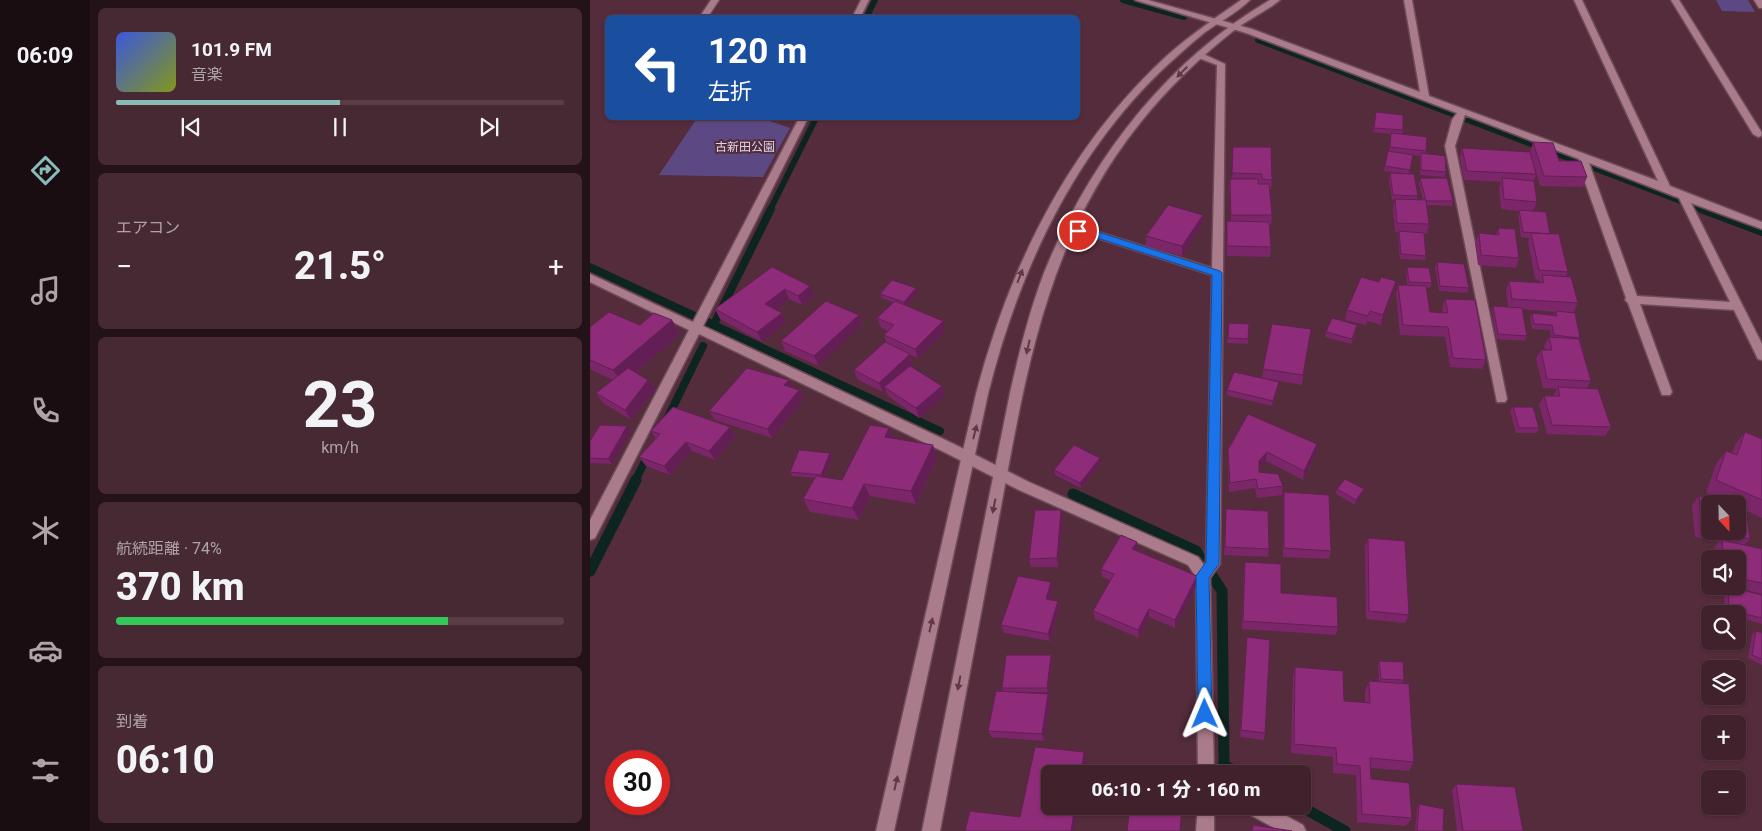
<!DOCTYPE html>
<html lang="ja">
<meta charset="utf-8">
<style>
body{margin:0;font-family:Roboto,"Noto Sans JP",sans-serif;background:#472934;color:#f1f3f6;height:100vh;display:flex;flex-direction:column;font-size:19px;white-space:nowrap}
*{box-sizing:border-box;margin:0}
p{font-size:16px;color:#aea3a9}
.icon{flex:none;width:28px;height:28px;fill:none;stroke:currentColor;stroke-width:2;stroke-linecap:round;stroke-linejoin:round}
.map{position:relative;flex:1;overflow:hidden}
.sheet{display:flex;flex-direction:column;gap:8px;padding:8px;background:#231218;width:500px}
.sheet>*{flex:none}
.banner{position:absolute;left:15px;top:15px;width:475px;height:105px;border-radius:8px;box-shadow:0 1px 4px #0004,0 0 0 1px #593e48;background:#1a4fa0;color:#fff;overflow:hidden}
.needle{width:32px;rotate:158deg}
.buttons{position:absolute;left:1111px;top:495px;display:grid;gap:10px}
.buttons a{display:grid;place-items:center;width:45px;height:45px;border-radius:8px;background:#40212c;box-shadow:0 1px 4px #0004,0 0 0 1px #593e48;font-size:25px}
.speed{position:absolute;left:15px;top:750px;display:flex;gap:10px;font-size:25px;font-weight:700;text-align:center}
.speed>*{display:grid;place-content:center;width:65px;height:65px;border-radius:50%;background:#40212c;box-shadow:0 1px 4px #0004,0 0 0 1px #593e48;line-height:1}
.speed .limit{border:8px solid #d22;background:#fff;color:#111}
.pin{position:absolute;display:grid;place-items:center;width:42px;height:42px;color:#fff;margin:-21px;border:2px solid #fff;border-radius:50%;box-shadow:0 1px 5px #0007}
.me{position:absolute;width:55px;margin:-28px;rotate:359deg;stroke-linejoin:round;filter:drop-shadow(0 0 4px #0008)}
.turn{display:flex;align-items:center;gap:18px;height:105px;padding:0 20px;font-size:22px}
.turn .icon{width:65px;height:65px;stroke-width:2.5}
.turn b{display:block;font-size:35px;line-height:42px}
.big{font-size:38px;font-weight:800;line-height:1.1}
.sheet .widget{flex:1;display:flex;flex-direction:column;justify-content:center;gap:8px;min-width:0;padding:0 18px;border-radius:8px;background:#472934}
.sheet .dial{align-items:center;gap:0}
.dial b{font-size:65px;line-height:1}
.song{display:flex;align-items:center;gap:15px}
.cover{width:60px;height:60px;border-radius:8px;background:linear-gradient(135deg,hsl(230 70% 55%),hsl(70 70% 35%))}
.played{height:5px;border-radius:2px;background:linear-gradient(90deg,#8bbbb9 50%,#593e48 50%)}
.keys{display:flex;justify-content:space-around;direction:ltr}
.heat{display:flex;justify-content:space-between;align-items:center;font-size:28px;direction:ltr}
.charge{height:8px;border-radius:4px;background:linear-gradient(90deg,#34c759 74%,#593e48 0)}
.trip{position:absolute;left:451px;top:765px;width:270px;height:50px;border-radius:8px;background:#40212c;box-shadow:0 1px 4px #0004,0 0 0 1px #593e48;font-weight:800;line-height:50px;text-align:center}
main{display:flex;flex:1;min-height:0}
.tab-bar{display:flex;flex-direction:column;width:90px;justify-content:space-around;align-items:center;background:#1a0d12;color:#aea3a9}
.tab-bar .icon{width:35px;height:35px}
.tab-bar .active{color:#8bbbb9}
.tab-bar b{font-size:22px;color:#f1f3f6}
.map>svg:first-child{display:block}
.green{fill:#5c4984}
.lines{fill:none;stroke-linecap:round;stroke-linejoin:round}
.stream-far2{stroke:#0d2520;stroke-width:6}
.stream-far1{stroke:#0d2520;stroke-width:8}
.stream{stroke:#0d2520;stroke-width:11}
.street-casing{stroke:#6c4a57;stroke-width:3}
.secondary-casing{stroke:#6c4a57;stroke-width:3}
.street{fill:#aa7b8a;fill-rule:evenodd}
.secondary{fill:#aa7b8a;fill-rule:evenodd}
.wall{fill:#7a2668;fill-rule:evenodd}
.shaded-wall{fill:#631f55}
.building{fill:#8e2c79;stroke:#631f55}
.oneway{fill:#623847}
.route{fill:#1a73e8;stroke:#114b97}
.labels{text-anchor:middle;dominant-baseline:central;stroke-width:4;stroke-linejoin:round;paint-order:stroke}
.far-park-label{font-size:12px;fill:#dbd4ef;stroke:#552c3b}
</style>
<main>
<nav class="tab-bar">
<b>06:09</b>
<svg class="icon active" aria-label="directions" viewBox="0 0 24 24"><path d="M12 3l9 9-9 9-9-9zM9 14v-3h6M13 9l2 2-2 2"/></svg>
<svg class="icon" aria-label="music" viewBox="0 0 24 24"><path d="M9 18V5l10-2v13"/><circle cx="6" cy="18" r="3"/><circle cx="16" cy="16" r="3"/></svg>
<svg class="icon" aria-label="phone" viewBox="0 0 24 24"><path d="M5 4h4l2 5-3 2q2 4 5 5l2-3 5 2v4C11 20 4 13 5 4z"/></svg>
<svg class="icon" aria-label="climate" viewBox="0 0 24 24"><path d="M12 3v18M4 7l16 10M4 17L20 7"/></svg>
<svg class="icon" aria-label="car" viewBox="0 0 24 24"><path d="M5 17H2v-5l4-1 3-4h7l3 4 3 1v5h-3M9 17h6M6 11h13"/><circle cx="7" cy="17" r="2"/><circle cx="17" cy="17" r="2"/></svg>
<svg class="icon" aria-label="filters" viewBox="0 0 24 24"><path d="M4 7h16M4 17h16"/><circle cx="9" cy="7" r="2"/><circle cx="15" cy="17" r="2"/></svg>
</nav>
<section class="sheet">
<div class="widget">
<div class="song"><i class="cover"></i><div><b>101.9 FM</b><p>音楽</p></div></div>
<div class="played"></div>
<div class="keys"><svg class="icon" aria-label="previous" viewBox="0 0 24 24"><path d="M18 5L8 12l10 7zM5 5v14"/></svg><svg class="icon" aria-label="pause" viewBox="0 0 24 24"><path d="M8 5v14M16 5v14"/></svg><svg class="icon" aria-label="next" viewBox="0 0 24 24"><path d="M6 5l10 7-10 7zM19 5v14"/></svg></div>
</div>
<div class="widget"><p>エアコン</p>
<div class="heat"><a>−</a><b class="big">21.5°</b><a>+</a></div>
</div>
<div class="widget dial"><b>23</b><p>km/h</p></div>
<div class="widget"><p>航続距離 · 74%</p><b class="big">370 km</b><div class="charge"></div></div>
<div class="widget"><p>到着</p><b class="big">06:10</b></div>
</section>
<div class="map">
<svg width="1172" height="831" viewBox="0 0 1172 831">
<rect width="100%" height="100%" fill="#552c3b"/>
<path class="green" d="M1126,0H1158L1165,12L1132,11Z
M107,118H171L200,128L173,177L69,175Z"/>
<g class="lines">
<path class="stream-far2" d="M533,0L594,17
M276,18L285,0
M668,40L1114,210
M180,210L226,118"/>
<path class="stream-far1" d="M1111,209L1172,232
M0,267L350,431
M122,328L181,209
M77,419L113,346
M45,481L59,453"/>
<path class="stream" d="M483,494L606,551L632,591L634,765L650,774
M0,571L46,480
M710,806L755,831"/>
<g class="street-casing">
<path id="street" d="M121,0H129L117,18H109Z
M271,0H279L270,18H262Z
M545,0H558L662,29L830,92L814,0H822L839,96L1068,181L984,0H992L1080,186L1172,222V229L1101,203L1172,344V360L1168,359L1144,310L1050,304L1082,392L1080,395H1072L1038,303L1035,300L1036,298L990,168L989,159L875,115L865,146L917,399L915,402H907L855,146L862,120L867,113L656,33ZM999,163L1089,198L1140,302L1047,296Z
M1081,0H1089L1172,133L1171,136L1168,137L1163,134Z
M1164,0H1172V8H1169Z
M609,52L635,64L630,564L620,578L624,774H608L606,577L598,565L429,490L354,452L109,334L5,538L0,540V520L99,330L0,282V274L103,322L209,118H218L113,326L364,444L439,482L608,557L614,565L616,562L622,275L498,235L478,233L473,230L478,227L499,229L622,268L627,65L606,57L605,55Z
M608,806H624V831H606Z
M653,806H678L713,825L716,831H690L655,812Z"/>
</g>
<g class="secondary-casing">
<path id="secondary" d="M651,0H660C647,13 629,22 614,33C599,45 585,58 571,71C481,158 428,274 398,394L304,831H286L386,394C418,272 473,157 564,68C590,42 621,21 651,0Z
M680,0H690C677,11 661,18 647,28C611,56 578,88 550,123C453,244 435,380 407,528C388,629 369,730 350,831H332L420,393C429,353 439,312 454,273C499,161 576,61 680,0Z"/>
</g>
<use href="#street" class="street"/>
<use href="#secondary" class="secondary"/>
</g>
<path class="wall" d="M786,112L813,130L812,135L836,151V154L856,172L855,177L830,175V156L823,155L819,174L828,196L827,200H833L829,183L830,178L863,201L862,206L837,205L839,224L837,234H834L836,256L835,260L810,259L808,236L809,232H805L803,208L805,200H802L799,178L800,173H810L794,171L798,151H799L801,134L783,132Z
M943,142L969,161L997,177L993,187L950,186L944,165L946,174L944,181L947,202L943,211L960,234L978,272L976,276L988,303L983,313L990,338V339L1001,381L997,388L1021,427L1015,436L957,434L949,405L954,396H963L967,389L953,388L946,359L951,350H955L954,346L959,337H961L960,330L942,329L940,318L942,313L964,315L966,312L932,309L937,336L935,341L906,339L902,311L903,306L918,307L916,291L919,281L949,283L950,280L945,279L938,242L939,238L931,237L928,215L929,211L911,209L909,188L911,182L874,180L870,158L872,148L940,152Z
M643,147L682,180L681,189H680L682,215L681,225H679L681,247L680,257L637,256L636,231L637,221H641L639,188L640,179H642Z
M612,225L592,256L556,246V236Z
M908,228L929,258L926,268L888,265L885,243L889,233L906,235Z
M847,262L879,288L877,293L849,291L845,267Z
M182,267L224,296L212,305L199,299L185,309L192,313L196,322L172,342L130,319L125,309Z
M817,267L842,283L840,288L836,287L840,312L853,313L852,308L855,299L896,360L892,369L860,367L855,337L810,335L806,294L808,285H817L816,272Z
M806,281L804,291L791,325L777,321L776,325L755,320L757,310L789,282Z
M326,288L328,293L316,306L355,331L328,358L320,355L323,364L321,366L355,396L329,418L298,396L296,390L293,392L268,380L264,370L296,342L294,335L298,331L291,328L287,318L304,303L292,298L290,294Z
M82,320L90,334L46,373L58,380L65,389L41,420L13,403L6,393L23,380L0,369V327L50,325Z
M639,323L659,324L658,344L637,343Z
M272,324L229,366L195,351L191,341Z
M721,329L712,385L673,378L688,387L682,406L636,395L637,390L672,378L673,369Z
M766,330L761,344L735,337L736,332Z
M202,388L209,390L214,399L182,438L125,420L119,411Z
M923,407L949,428L947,433H926L920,411Z
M37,426L41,431L22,464L0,463V441Z
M140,427L145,436L125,460L102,451L80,475L56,466L49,457L66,439L61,431Z
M1155,432L1172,439V518L1157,511L1160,539L1154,545L1172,549V594L1142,586H1148V559H1125L1124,548L1129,542L1105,537L1102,505L1109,496L1137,503L1116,493L1126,464L1136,451L1142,453L1145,445ZM1120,504H1148V531H1120Z
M304,439L347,458L326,504L280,496L269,520L220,512L213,499L225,478L202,476L200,472L242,458L234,477L252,480Z
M638,450L726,453L713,480L676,461L669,468V472L693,486L692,495L667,498L665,488L639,492L638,459Z
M511,463L491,488L465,475L464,470Z
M747,489H774L773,494L765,505L746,494Z
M694,492L741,551L739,559L693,557V501Z
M636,509L679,549L678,557L634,555Z
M473,519L468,567H441L439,559Z
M778,538L819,615L815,623L776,619L775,546Z
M547,542V551L607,576V584L585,628L559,617L549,638L505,619L503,611L521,581L512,577L511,569Z
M655,562L691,593L748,627L746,635L652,629L654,570Z
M1138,587L1172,595V624L1148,617V614H1135L1134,591Z
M463,590L460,600L468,601L469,609L460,641L414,633L411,625Z
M1166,631L1172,633V665L1158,658L1162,635Z
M657,637L675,733L674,740L650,737Z
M461,655L462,659L458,692H420L458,694L460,701L454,741L401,737L398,731L413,691L412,688Z
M789,661L814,680L813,683L824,762L819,771L781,768V779L822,818L816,826L767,822L766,775L743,773V757L701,753L703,677L705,667L754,701L775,703V691L779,681H789L788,665Z
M866,784L933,831H867L862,790Z
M829,804L853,831H825L827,807Z"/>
<path class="shaded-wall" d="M613,215L612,225L592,256V246Z
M806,281L804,291L791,325L793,315Z
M220,286L224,296L212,305L208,296Z
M326,288L328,293L315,307L314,302Z
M195,289L199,299L180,314L175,304Z
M192,313L196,322L172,342L167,332Z
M269,315L272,324L229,366L224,356Z
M82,320L90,334L33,384L23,370Z
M353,321L355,331L328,358L325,349Z
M320,354L323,364L297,389L294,387L296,390L293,392L289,383Z
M58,380L65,389L41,420L35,410Z
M199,380L203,389L194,385Z
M689,382L688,387L682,406L683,401Z
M352,386L355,396L329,418L326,408Z
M209,390L214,399L182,438L177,429Z
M37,426L41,431L22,464L18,459Z
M140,427L145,436L125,460L119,451Z
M299,428L305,441L295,437Z
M96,442L102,451L80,475L74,466Z
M727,444L726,453L713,480L714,471Z
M343,445L347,458L326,504L321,491Z
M677,452L676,461L668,470L669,461Z
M240,453L242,458L233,479L231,475Z
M510,458L511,463L491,488L490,483Z
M274,484L280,496L269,520L262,508Z
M774,489L773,494L765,505L766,500Z
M471,510L473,519L468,567L467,558Z
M547,542V550L543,558L542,549Z
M607,576V584L585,628V620Z
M461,582L463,590L458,607L456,599Z
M468,601L469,609L460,641L458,634Z
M559,609V617L549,638L548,630Z
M461,655L462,659L458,692L457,688Z
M458,694L460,701L454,741L452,734Z
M494,752L496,759L493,774H491Z
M485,806H488L483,831H481Z"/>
<path class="building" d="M786,112L813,115V130L784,128Z
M801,133L837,137L836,151L800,147Z
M943,142L963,143L969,161H991L997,177L954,176Z
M643,147H681L682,180L672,179V174L642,173Z
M872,148L940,152L946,174L877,171Z
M798,151L823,155L820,170L795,166Z
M831,153L855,156L856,172L831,170Z
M800,173L824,174L828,196L803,195Z
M830,178H857L863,201H836Z
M912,178L944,181L947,202L914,199Z
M640,179H668V184H679L682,215H641Z
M805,199L836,200L839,224L807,223Z
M578,205L613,215L592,246L556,236Z
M929,210L956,212L960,234L933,232Z
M637,221L679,222L681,247L637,246Z
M908,228L925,229L929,258L891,255L889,233L909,235Z
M809,231L834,233L836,256L811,254Z
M941,233L969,234L978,272L949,270Z
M847,262L874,264L879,288L850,286Z
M182,267L220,286L208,296L195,289L175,304L192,313L167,332L125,309Z
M817,267L839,268L842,283L819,282Z
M952,275L981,277L988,303L922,299L919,281L954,283Z
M771,277L789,282L791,277L806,281L793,315L780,311L778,316L757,310Z
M302,280L326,288L314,302L290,294Z
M808,285L836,286L840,312L858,313L855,299L885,300L896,360L863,358L858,327L813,325Z
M236,301L269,315L224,356L191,341Z
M305,301L353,321L325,349L294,335L304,325L287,318Z
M903,306L932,308L937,336L908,334Z
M966,311L985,313L990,338L964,335L962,325L944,324L942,313L967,316Z
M19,312L50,325L64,313L82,320L23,370L0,360V327Z
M742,318L767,325L762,339L736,332Z
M639,323L659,324L658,339L638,338Z
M682,324L721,329L713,375L673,369Z
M959,337L989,339L1001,381L957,379L951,350H962Z
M295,342L320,354L289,383L264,370Z
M320,366L352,386L326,408L294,387Z
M38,368L58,380L35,410L6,393Z
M157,368L199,380L194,385L209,390L177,429L119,411Z
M644,372L689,382L683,401L637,390Z
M968,387L1008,389L1021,427L962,425L954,396H970Z
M83,407L140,427L119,451L96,442L74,466L49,457L70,434L61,431Z
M923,407H943L949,428H929Z
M658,414L727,444L714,471L677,452L669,461V472L688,474L693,486L668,489L666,479L640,483L638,450Z
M10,425L37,426L18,459L0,458V441Z
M280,425L299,428L295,437L343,445L321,491L274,484L262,508L213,499L226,476L252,480Z
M1155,432L1172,439V500L1126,480L1136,451L1147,455Z
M484,445L510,458L490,483L464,470Z
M209,450L240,453L231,475L200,472Z
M755,479L774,489L766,500L747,489Z
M694,492L739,495L741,551L694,548Z
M1109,496L1142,504H1120V530L1112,528Z
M1148,505L1156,507L1160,539L1126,531H1148Z
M636,509L678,511L679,549L635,547Z
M445,510H471L467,558L439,559Z
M531,535L547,542L542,549L607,576L585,620L559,609L548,630L503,611L524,574L511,569Z
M778,538L815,541L819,615L779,611Z
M1132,540L1172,549V583L1148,578V559H1133Z
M655,562L691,564V593L747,597L748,627L653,621Z
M428,576L461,582L456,599L468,601L458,634L411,625Z
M1138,587L1172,595V618L1139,610Z
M1166,631L1172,633V659L1162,655Z
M657,637L680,640L675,733L651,730Z
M416,655H461L457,688H412Z
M789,661L813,662L814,680L791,679Z
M705,667L753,671L754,701L780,703L779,681L819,684L824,762L780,758L781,779L819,783L822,818L772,814L770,766L747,764L746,748L704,744Z
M406,691L458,694L452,734L398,731Z
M445,747L494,752L491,774H460V806H485L481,831H375L380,811L430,817Z
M544,768L594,772V774H543Z
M866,784L925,787L933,831H873Z
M829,804L854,809L853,831H827Z
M540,806H592L590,831H537Z
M663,825L702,831H662Z"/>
<defs><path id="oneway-solid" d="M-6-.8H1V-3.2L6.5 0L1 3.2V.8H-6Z" transform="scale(1.25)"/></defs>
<g class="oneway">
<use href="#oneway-solid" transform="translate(592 72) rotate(135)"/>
<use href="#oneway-solid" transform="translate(430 276) rotate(-69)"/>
<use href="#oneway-solid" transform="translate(438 347) rotate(103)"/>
<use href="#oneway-solid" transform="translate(385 432) rotate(-76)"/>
<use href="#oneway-solid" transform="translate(404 506) rotate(101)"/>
<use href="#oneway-solid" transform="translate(341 625) rotate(-77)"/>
<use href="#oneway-solid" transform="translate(369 683) rotate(101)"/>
<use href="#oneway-solid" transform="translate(306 783) rotate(-77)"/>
</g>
<path class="route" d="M488,228L502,230L630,271L632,273L629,564L619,578L622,714L620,720L615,722L610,720L608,714L606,576L616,562L622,275L498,235L485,233V229Z"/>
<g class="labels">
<g class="far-park-label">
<text x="155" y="147">古新田公園</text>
</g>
</g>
</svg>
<div class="buttons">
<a><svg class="needle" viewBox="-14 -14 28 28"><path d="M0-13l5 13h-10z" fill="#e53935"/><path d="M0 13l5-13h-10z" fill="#aea3a9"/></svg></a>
<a><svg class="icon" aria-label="sound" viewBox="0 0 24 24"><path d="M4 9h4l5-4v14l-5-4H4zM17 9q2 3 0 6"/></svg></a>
<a><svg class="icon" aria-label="search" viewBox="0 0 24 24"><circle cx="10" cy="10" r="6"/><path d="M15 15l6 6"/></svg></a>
<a><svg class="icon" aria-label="layers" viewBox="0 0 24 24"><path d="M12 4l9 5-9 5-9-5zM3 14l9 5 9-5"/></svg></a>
<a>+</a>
<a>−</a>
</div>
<div class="speed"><div class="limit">30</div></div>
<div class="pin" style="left:488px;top:231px;background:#d93025"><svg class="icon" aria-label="arrive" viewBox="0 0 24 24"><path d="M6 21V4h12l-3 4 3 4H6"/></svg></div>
<svg class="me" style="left:615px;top:714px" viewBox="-20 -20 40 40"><path d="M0-17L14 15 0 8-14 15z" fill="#1a73e8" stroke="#fff" stroke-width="4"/></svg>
<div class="trip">06:10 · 1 分 · 160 m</div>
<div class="banner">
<div class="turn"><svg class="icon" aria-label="left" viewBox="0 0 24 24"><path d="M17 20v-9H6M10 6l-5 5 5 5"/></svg><div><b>120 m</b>左折</div></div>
</div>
</div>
</main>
